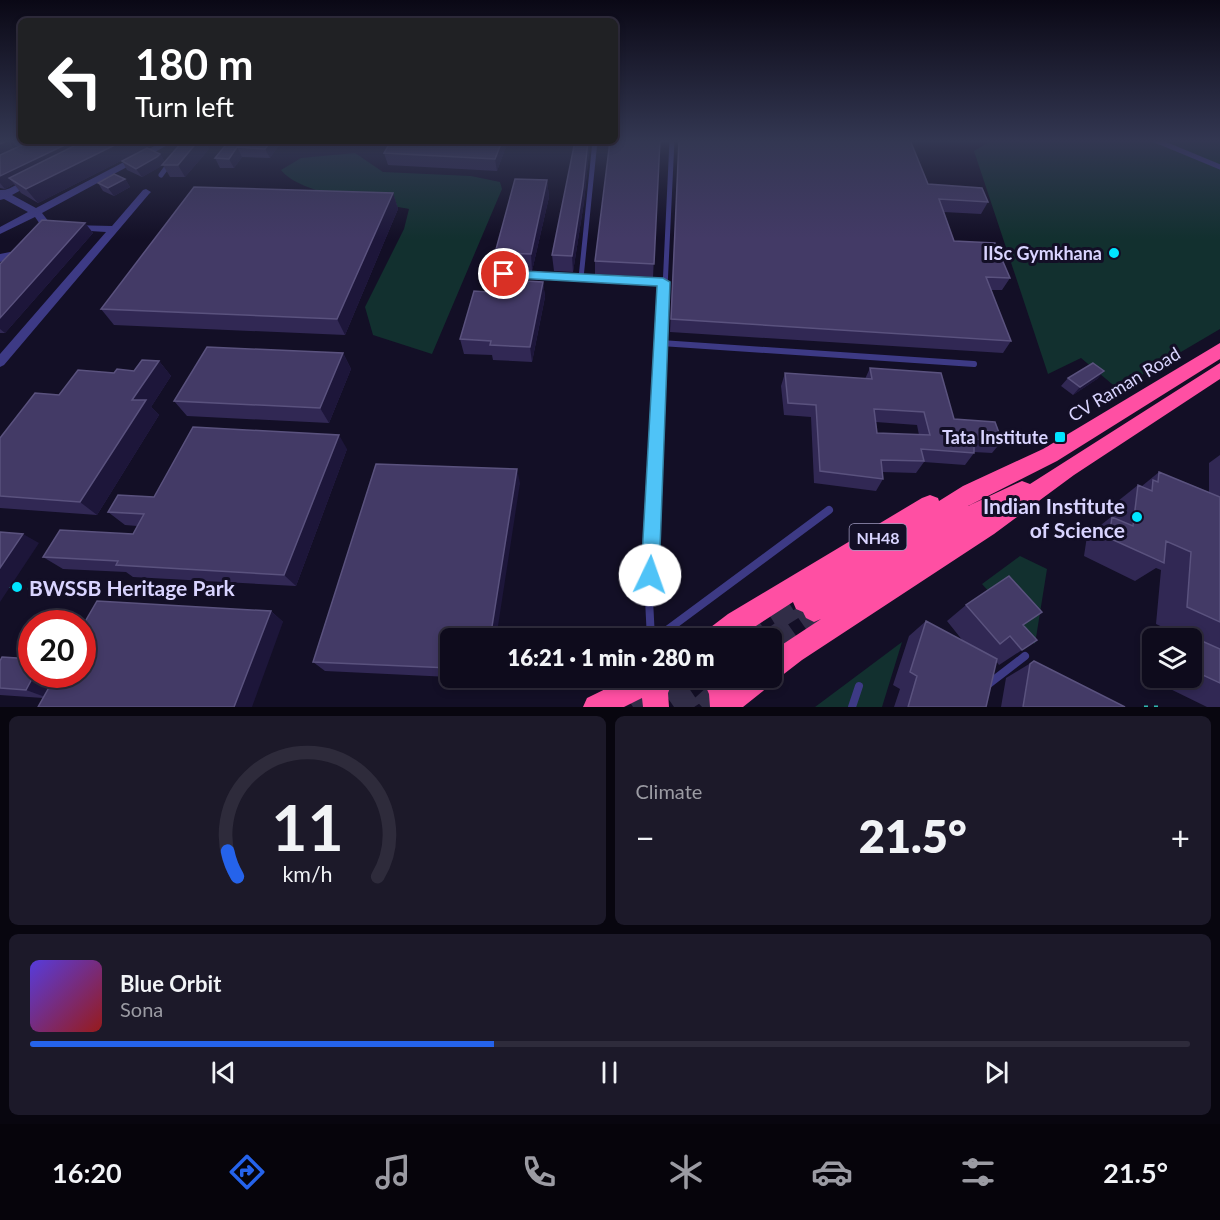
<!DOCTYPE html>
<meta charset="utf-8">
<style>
body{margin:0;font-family:Lato,sans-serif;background:#1c1929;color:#f1f3f6;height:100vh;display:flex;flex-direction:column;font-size:22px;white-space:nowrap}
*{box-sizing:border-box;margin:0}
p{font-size:20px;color:#9b9ba3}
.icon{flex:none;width:33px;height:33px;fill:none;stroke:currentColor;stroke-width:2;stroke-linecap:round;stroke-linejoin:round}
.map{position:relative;height:707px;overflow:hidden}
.panel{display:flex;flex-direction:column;gap:9px;padding:9px;background:#08060f;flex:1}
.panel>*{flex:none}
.hud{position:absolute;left:18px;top:18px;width:600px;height:126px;border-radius:9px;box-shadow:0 3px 9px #0003,0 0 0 2px #2e2b3b;background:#202124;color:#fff;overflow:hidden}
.buttons{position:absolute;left:1142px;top:628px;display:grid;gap:12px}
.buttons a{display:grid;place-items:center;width:60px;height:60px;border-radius:9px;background:#0e0b1c;box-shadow:0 3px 9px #0003,0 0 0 2px #2e2b3b;font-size:30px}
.speed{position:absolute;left:18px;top:610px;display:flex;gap:12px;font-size:30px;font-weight:700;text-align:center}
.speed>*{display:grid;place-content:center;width:78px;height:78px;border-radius:50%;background:#0e0b1c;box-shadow:0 3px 9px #0003,0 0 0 2px #2e2b3b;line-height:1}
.speed .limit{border:9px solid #d22;background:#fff;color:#111}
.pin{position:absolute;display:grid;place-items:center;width:51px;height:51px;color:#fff;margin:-26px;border:3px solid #fff;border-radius:50%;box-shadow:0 2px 6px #0007}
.me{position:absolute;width:66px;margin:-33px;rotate:3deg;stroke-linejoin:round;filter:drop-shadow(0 0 4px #0008)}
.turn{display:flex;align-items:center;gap:21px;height:126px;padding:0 18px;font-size:27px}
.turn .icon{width:78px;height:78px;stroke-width:2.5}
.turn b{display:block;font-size:42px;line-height:51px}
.big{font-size:45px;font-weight:800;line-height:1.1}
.panel .card{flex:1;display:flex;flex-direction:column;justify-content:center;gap:9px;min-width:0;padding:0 21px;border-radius:9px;background:#1c1929}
.panel .dial{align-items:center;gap:0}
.dial svg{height:156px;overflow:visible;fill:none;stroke:#2e2b3b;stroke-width:7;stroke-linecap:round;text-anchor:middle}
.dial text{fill:#f1f3f6;stroke:none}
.song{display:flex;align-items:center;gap:18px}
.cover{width:72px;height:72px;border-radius:9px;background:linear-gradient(135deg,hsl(250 70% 55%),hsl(0 70% 35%))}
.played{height:6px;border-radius:3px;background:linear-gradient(90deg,#2563eb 40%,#2e2b3b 40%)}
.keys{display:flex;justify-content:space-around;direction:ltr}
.heat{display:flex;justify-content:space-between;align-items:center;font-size:33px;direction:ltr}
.panel .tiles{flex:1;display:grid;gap:9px;grid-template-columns:1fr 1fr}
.card:last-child{grid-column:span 2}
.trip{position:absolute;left:440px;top:628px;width:342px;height:60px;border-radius:9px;background:#0e0b1c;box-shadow:0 3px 9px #0003,0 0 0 2px #2e2b3b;font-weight:800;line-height:60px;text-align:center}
.tab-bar{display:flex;height:96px;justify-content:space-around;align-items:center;background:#06040b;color:#9b9ba3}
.tab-bar .icon{width:42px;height:42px}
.tab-bar .active{color:#2563eb}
.tab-bar b{font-size:27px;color:#f1f3f6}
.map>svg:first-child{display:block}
.green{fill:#12302f}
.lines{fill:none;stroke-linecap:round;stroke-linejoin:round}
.highway-tunnel{stroke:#312d47;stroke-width:23;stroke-dasharray:23 12;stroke-linecap:butt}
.path{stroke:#2fb8b0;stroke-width:3;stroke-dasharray:4 6;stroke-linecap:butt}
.lane-far2{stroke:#3d3a85;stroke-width:5}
.lane-far1{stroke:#3d3a85;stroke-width:6}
.lane{stroke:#3d3a85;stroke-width:8}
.street{fill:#3d3a85;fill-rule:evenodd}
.highway{fill:#ff4fa3;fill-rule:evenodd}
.wall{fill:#312854;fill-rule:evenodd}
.shaded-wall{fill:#1d163a}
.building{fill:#433a66;stroke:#5a527e;stroke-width:1.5;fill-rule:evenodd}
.route{fill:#4fc3f7;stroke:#337fa1;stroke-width:1.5}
.poi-dot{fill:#00e5ff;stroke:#130f26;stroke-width:2}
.labels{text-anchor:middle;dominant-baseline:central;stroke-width:6;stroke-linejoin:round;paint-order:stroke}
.shield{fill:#130f26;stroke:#9e99be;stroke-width:1.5}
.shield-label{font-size:16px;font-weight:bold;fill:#d9d4ff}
.poi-label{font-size:18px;font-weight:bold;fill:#d9d4ff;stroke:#130f26;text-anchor:end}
.street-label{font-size:18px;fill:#d9d4ff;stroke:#130f26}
.near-poi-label{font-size:21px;font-weight:bold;fill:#d9d4ff;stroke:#130f26;text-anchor:end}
</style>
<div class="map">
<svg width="1220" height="707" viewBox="0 0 1220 707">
<rect width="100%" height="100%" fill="#130f26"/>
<path class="green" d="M993,140H1220V329L1118,389L1081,358L1048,374L974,151Z
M355,153L383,172L471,176L500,182L502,189L432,354L373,335L365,307L404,229L409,209C376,202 300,195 281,170L301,158Z
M1020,556L1047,569L1035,644L982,584Z
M902,642L882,707H815Z"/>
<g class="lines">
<path class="highway-tunnel" d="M743,639L804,601
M771,640L814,610
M633,707L680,678
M674,707L716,678
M702,707L734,678"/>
<path class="path" d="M8,586L29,588
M1144,707H1163"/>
<path class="lane-far2" d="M10,140L29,149
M1155,140L1220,167
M199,143H234
M161,175L169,164
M504,274L663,282
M581,278L595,141
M665,288L672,140"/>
<path class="lane-far1" d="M661,343L974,364
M655,474L665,287"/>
<path class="lane" d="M651,639L649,599L655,473
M655,639L829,510
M986,686L1025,656
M852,707L859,686"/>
<path class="street" d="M164,141H175L42,213L49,222L61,223V227H42L35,217L0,234V227L28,212L4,199L0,200V190C12,191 22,178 34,179V183L12,195L36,208Z
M146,189L151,192L149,194L4,365L0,367V354L106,232L74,230L69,227L70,225L112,226L143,190Z
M20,250L25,253L24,255L0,262V254Z"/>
<path class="highway" d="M1220,343V359L1057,461L968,506L1022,481L1030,484L1220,363V379L1074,475L994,534L802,660L780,677L771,680L768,687L743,707H710L709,694L702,678H728L731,684L738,678H771V652L821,619L814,622L806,618L803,612L796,609L793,602L736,639H704L707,630L728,614L922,498L930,495L938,498L939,501L963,486L1043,449Z
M628,678H674L668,693L669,707H643L642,698L624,707H583L587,698Z"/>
</g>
<path class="wall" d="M0,140H11L17,147L77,145L83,141H82H160L38,203L21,193L14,184L5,189L0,188Z
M660,140L653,277L595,274V261Z
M679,140H910L928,184L988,202L981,214L944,212L954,241L1010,278L1002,290H991L1011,341L1003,353L670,332Z
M917,140H962L960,143Z
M183,141H204L209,149L185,177H170L163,165L142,177L127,170L122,161L160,154L165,162Z
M229,141H282L270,158L242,157L234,168H220L215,158Z
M391,141H508L497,171L388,165L384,153Z
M575,141H590L584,202L573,272L554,271L552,255Z
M125,179L130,187L114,196L103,191L98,183Z
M547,180L549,197L532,271L498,269L495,253Z
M393,193L398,209L345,335L114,325L101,309Z
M85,223L93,233L5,333H0V264Z
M543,282L545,297L532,362L493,360L492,355L464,354L460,339L503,293Z
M343,353L351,369L329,423L187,416L174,401Z
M159,361L171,376L151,407L159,415L97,515L0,508V438L59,395L114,373L134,371Z
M870,368L954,419L1002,441L992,453L974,452V453L965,465L924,462L916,473L882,472L883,479L876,491L814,483L811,417L784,415L781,386L785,373L865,379ZM876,422L917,425L919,435L877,433Z
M1104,371L1097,379L1073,395L1061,386L1068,378Z
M347,449L296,586L133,577L126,572L63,569L43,557L133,534L137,526L125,525L108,512L154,497Z
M1220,455V707H1207L1158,683L1159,678H1191V639H1154L1171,631L1156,624L1161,570L1156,568L1135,581L1084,556L1087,536L1111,517L1113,505L1138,485L1142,486L1159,472L1209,492V463Z
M520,483L450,639V677L325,671L313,662Z
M966,605L1023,625L1022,650L999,665L996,661L986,707H894L900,689L893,685L909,636L926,621L963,641L947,621Z
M271,611L283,622L43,698L0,695V661L32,675Z
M1152,640V667L1143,663L1144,644Z
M1034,661L1125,707H1001L1006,678Z
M463,678H490V679Z"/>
<path class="shaded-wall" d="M9,140H11L19,150L0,159V144Z
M73,141H74L81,151L9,178L14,184L5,189L0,183V176Z
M123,141H160L38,203L26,189Z
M198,141H204L209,149L185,177L178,165Z
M271,141H282L270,158L265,149Z
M502,141H508L497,171L495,159Z
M588,141H590L584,202L573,272L572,256Z
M237,147L242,157L234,168L229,159Z
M160,154L165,162L162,166L142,177L136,169Z
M125,179L130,187L114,196L108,188Z
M547,180L549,197L532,271L531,254Z
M393,193L398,209L345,335L337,319Z
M85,223L93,233L5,333L0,329V318Z
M543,282L545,297L532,362L530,347Z
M343,353L351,369L329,423L320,408Z
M159,361L171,376L151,407L159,415L97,515L80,502L132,400Z
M1104,371L1097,379L1073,395L1080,387Z
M339,435L347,449L296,586L284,575Z
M517,469L520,483L496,639H490Z
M23,534L39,543L0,602V568Z
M271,611L283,622L252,707H234Z
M34,675H61L48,698L26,690Z"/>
<path class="building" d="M0,140H9L0,144Z
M615,140H660L654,264L595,261L610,141H615Z
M679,140H910L928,184L982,188L988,202L939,199L954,241L995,243L1010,278L986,277L1011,341L671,319Z
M31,141H73L0,176V155Z
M84,141H123L26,189L9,178Z
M183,141H198L178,165H162Z
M229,141H271L265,149L237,147L229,159L215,158Z
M391,141H502L495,159L384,153Z
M575,141H588L583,187L572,256L552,255Z
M147,148L160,154L157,157L136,169L122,161Z
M114,174L125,179L108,188L98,183Z
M515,179L547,180L531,254L495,253Z
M194,187L393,193L337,319L101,309Z
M42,220L85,223L0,318V264Z
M507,280L543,282L530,347L490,345L491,341L460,339L474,291L503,293Z
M207,347L343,353L320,408L174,401Z
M142,360L159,361L132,400H146L80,502L0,496V438L35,393L59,395L78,370L114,373L117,369L134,371Z
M1093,363L1104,371L1080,387L1068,378Z
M870,368L941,373L954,419L995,422L1002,441L974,439V453L921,449L924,461L881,460L883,479L820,471L816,405L788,403L785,373L872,379ZM874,409L924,412L930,435L877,433Z
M193,427L339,435L284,575L116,565L118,561L43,557L60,530L133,534L144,514L108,512L118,495L154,497Z
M376,464L517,469L490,639H450V668L313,662Z
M1159,472L1220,497V622L1187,607L1191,552L1166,541L1164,563L1109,538L1112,517L1133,526L1138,485L1152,491L1153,480L1158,482Z
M0,532L23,534L0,568Z
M1009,576L1042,612L1023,625L1037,640L1022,650L1010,636L1000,644L966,605Z
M97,601L271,611L234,707H38L56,675H82V627Z
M926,621L997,659L986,707H908L917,676L910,672Z
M1175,629L1220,649V683L1192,670L1191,639H1175Z
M2,657L32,659V675H34L26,690L0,688V661Z
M1034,661L1125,707H1023L1030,664Z"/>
<linearGradient id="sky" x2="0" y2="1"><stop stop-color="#0a0815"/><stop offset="0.59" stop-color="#333752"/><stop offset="1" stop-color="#333752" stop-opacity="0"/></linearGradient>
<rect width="1220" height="239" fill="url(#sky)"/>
<path class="route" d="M504,270L663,278L670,282L659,575L656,581L650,584L644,581L641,575L657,286L500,277V271Z"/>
<g class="poi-dot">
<circle cx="1114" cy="253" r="6"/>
<rect x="1054" y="431" width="12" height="12" rx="3"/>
<circle cx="1137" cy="517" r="6"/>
<circle cx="17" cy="587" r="6"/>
</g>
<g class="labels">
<rect class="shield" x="849.5" y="524" width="57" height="26" rx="4.5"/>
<g class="shield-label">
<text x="878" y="537">NH48</text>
</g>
<g class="poi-label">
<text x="1102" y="253">IISc Gymkhana</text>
<text x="1048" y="437">Tata Institute</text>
</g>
<g class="street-label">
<text transform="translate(1124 384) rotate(-31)">CV Raman Road</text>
</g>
<g class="near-poi-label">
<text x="1125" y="505">Indian Institute<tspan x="1125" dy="24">of Science</tspan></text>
<text x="29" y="587" text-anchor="start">BWSSB Heritage Park</text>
</g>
</g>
</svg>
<div class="buttons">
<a><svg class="icon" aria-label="layers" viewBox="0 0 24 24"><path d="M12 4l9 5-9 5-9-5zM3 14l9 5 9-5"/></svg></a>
</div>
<div class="speed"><div class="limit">20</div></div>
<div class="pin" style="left:504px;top:274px;background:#d93025"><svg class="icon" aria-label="arrive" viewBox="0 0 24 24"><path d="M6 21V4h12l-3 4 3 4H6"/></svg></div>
<svg class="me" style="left:650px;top:575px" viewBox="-20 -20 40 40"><circle r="19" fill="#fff"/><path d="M0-13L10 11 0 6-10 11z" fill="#4fc3f7"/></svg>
<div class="trip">16:21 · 1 min · 280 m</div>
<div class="hud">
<div class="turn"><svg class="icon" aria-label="left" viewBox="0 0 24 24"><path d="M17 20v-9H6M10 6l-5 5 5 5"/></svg><div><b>180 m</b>Turn left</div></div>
</div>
</div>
<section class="panel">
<div class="tiles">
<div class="card dial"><svg viewBox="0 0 100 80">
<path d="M14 69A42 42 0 1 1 86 69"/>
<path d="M14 69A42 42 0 0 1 9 56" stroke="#2563eb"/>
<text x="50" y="56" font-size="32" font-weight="700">11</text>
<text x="50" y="72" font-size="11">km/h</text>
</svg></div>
<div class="card"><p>Climate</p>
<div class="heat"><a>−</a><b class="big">21.5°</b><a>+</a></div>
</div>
<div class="card">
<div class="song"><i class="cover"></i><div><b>Blue Orbit</b><p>Sona</p></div></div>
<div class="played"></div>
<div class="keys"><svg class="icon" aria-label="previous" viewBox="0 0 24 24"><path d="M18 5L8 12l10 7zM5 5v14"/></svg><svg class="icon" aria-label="pause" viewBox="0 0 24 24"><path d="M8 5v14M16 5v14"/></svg><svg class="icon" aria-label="next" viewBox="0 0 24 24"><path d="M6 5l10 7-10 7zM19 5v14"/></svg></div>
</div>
</div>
</section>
<nav class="tab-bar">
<b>16:20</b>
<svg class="icon active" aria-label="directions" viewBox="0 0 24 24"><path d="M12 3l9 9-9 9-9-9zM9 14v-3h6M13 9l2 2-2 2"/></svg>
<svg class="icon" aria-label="music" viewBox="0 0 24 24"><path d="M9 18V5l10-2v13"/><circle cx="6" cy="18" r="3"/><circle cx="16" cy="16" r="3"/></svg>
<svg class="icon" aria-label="phone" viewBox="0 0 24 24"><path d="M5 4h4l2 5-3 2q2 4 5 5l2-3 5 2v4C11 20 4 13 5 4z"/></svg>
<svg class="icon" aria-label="climate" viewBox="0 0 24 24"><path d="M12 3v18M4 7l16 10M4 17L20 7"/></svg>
<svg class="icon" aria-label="car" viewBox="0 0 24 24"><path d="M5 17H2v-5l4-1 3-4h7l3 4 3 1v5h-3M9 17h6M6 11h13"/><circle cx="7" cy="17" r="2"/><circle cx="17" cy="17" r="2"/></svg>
<svg class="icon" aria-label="filters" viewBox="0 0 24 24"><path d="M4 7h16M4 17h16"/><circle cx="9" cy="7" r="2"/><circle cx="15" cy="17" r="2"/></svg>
<b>21.5°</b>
</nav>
